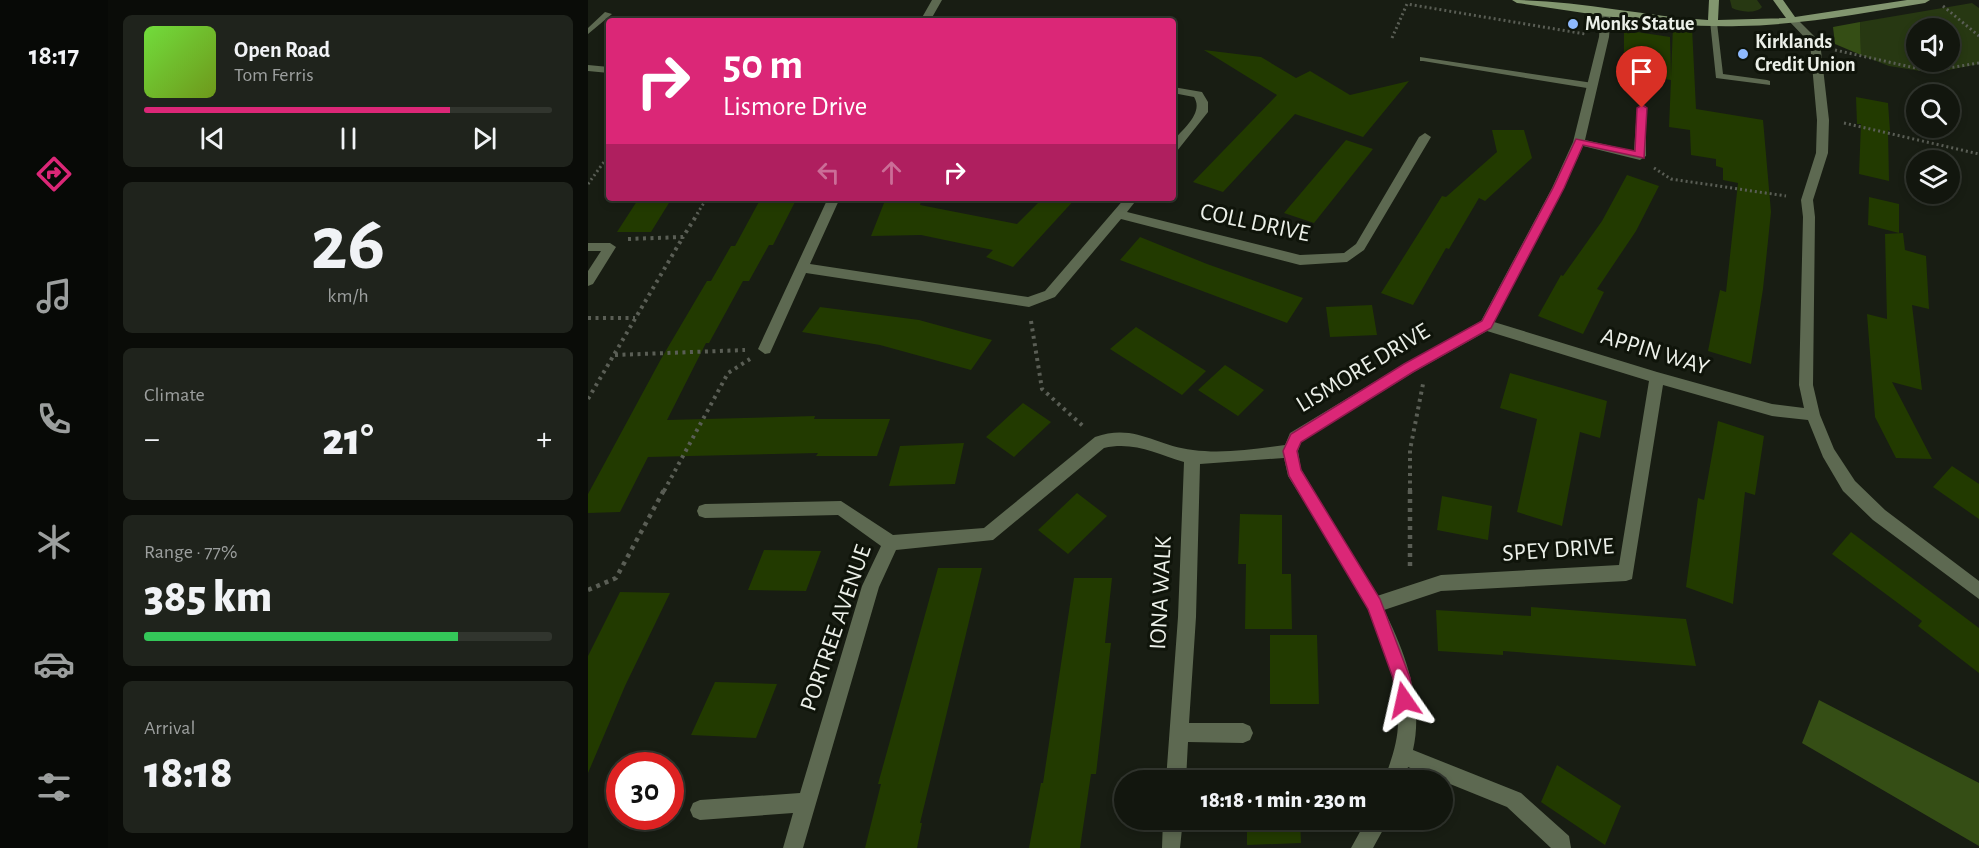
<!DOCTYPE html>
<meta charset="utf-8">
<style>
body{margin:0;font-family:"Alegreya Sans",sans-serif;background:#1f231c;color:#f1f3f6;height:100vh;display:flex;flex-direction:column;font-size:22px;white-space:nowrap}
*{box-sizing:border-box;margin:0}
p{font-size:20px;color:#9c9f9e}
.icon{flex:none;width:33px;height:33px;fill:none;stroke:currentColor;stroke-width:2;stroke-linecap:round;stroke-linejoin:round}
.map{position:relative;flex:1;overflow:hidden}
.side{display:flex;flex-direction:column;gap:15px;padding:15px;background:#0a0c08;width:480px}
.side>*{flex:none}
.banner{position:absolute;left:18px;top:18px;width:570px;height:183px;border-radius:6px;box-shadow:0 3px 9px #0003,0 0 0 2px #31352e;background:#db2777;color:#fff;overflow:hidden}
.buttons{position:absolute;left:1318px;top:18px;display:grid;gap:12px}
.buttons a{display:grid;place-items:center;width:54px;height:54px;border-radius:50%;background:#12160e;box-shadow:0 3px 9px #0003,0 0 0 2px #31352e;font-size:30px}
.speed{position:absolute;left:18px;top:752px;display:flex;gap:12px;font-size:30px;font-weight:700;text-align:center}
.speed>*{display:grid;place-content:center;width:78px;height:78px;border-radius:50%;background:#12160e;box-shadow:0 3px 9px #0003,0 0 0 2px #31352e;line-height:1}
.speed .limit{border:9px solid #d22;background:#fff;color:#111}
.pin{position:absolute;display:grid;place-items:center;width:51px;height:51px;color:#fff;margin:-62px -26px;border-radius:50% 50% 50% 0;rotate:-45deg;box-shadow:0 0 6px #0007}
.pin .icon{rotate:45deg}
.me{position:absolute;width:66px;margin:-33px;rotate:349deg;stroke-linejoin:round;filter:drop-shadow(0 0 4px #0008)}
.turn{display:flex;align-items:center;gap:21px;height:126px;padding:0 18px;font-size:27px}
.turn .icon{width:78px;height:78px;stroke-width:2.5}
.turn b{display:block;font-size:42px;line-height:51px}
.lanes{display:flex;align-items:center;height:57px;padding:0 18px;background:#0003;justify-content:center;gap:30px;direction:ltr}
.lanes .off{opacity:.35}
.big{font-size:45px;font-weight:800;line-height:1.1}
.side .card{flex:1;display:flex;flex-direction:column;justify-content:center;gap:9px;min-width:0;padding:0 21px;border-radius:9px;background:#1f231c}
.side .dial{align-items:center;gap:0}
.dial b{font-size:78px;line-height:1}
.song{display:flex;align-items:center;gap:18px}
.cover{width:72px;height:72px;border-radius:9px;background:linear-gradient(135deg,hsl(100 70% 55%),hsl(80 70% 35%))}
.played{height:6px;border-radius:3px;background:linear-gradient(90deg,#db2777 75%,#31352e 75%)}
.keys{display:flex;justify-content:space-around;direction:ltr}
.heat{display:flex;justify-content:space-between;align-items:center;font-size:33px;direction:ltr}
.charge{height:9px;border-radius:4px;background:linear-gradient(90deg,#34c759 77%,#31352e 0)}
.trip{position:absolute;left:526px;top:770px;width:339px;height:60px;border-radius:30px;background:#12160e;box-shadow:0 3px 9px #0003,0 0 0 2px #31352e;font-weight:800;line-height:60px;text-align:center}
main{display:flex;flex:1;min-height:0}
.menu{display:flex;flex-direction:column;width:108px;justify-content:space-around;align-items:center;background:#070906;color:#9c9f9e}
.menu .icon{width:42px;height:42px}
.menu .current{color:#db2777}
.menu b{font-size:27px;color:#f1f3f6}
.map>svg:first-child{display:block}
.green{fill:#273812;fill-rule:evenodd}
.forest{fill:#354e15}
.building{fill:#223a00}
.lines{fill:none;stroke-linecap:round;stroke-linejoin:round}
.path-far2{stroke:#5a5e55;stroke-width:3;stroke-dasharray:2 3;stroke-linecap:butt}
.path-far1{stroke:#5a5e55;stroke-width:4;stroke-dasharray:3 4.5;stroke-linecap:butt}
.path{stroke:#5a5e55;stroke-width:4.5;stroke-dasharray:4 5;stroke-linecap:butt}
.lane{fill:#5d6951;fill-rule:evenodd}
.street{fill:#5d6951;fill-rule:evenodd}
.secondary{fill:#82966f;fill-rule:evenodd}
.route{fill:#db2777;stroke:#8e194d;stroke-width:1.5}
.poi-dot{fill:#8eb9fd;stroke:#0f140a;stroke-width:2}
.labels{text-anchor:middle;dominant-baseline:central;stroke-width:6;stroke-linejoin:round;paint-order:stroke}
.far-poi-label{font-size:20px;font-weight:bold;fill:#ecf0e9;stroke:#0f140a;text-anchor:start}
.street-label{font-size:24px;fill:#ecf0e9;stroke:#0f140a}
</style>
<main>
<nav class="menu">
<b>18:17</b>
<svg class="icon current" aria-label="directions" viewBox="0 0 24 24"><path d="M12 3l9 9-9 9-9-9zM9 14v-3h6M13 9l2 2-2 2"/></svg>
<svg class="icon" aria-label="music" viewBox="0 0 24 24"><path d="M9 18V5l10-2v13"/><circle cx="6" cy="18" r="3"/><circle cx="16" cy="16" r="3"/></svg>
<svg class="icon" aria-label="phone" viewBox="0 0 24 24"><path d="M5 4h4l2 5-3 2q2 4 5 5l2-3 5 2v4C11 20 4 13 5 4z"/></svg>
<svg class="icon" aria-label="climate" viewBox="0 0 24 24"><path d="M12 3v18M4 7l16 10M4 17L20 7"/></svg>
<svg class="icon" aria-label="car" viewBox="0 0 24 24"><path d="M5 17H2v-5l4-1 3-4h7l3 4 3 1v5h-3M9 17h6M6 11h13"/><circle cx="7" cy="17" r="2"/><circle cx="17" cy="17" r="2"/></svg>
<svg class="icon" aria-label="filters" viewBox="0 0 24 24"><path d="M4 7h16M4 17h16"/><circle cx="9" cy="7" r="2"/><circle cx="15" cy="17" r="2"/></svg>
</nav>
<section class="side">
<div class="card">
<div class="song"><i class="cover"></i><div><b>Open Road</b><p>Tom Ferris</p></div></div>
<div class="played"></div>
<div class="keys"><svg class="icon" aria-label="previous" viewBox="0 0 24 24"><path d="M18 5L8 12l10 7zM5 5v14"/></svg><svg class="icon" aria-label="pause" viewBox="0 0 24 24"><path d="M8 5v14M16 5v14"/></svg><svg class="icon" aria-label="next" viewBox="0 0 24 24"><path d="M6 5l10 7-10 7zM19 5v14"/></svg></div>
</div>
<div class="card dial"><b>26</b><p>km/h</p></div>
<div class="card"><p>Climate</p>
<div class="heat"><a>−</a><b class="big">21°</b><a>+</a></div>
</div>
<div class="card"><p>Range · 77%</p><b class="big">385 km</b><div class="charge"></div></div>
<div class="card"><p>Arrival</p><b class="big">18:18</b></div>
</section>
<div class="map">
<svg width="1391" height="848" viewBox="0 0 1391 848">
<rect width="100%" height="100%" fill="#181d13"/>
<path class="green" d="M1142,0H1169L1174,7C1168,14 1152,12 1144,8Z
M1384,3L1391,8V64L1345,73L1301,66L1273,55L1272,22ZM1329,28H1362V62H1329Z"/>
<path class="forest" d="M1272,22L1273,55L1247,44L1245,27Z
M1231,700L1391,783V846L1214,743Z"/>
<path class="building" d="M1085,26L1104,27L1108,109L1175,120L1183,212L1175,289L1163,364L1120,351L1132,290L1138,292L1150,183L1135,180V168L1128,166V159L1103,155L1102,130L1081,127L1083,80L1036,72V30L1082,37L1083,77Z
M616,50L673,57L708,78L722,71L762,95L821,81L775,137L707,114L635,192L605,182L689,95Z
M1268,97L1300,103L1302,131L1300,130L1301,181L1271,174L1273,124H1269Z
M904,130H936L944,158L897,201L891,198L861,249L858,248L825,305L793,293L854,196L858,197L909,152Z
M758,140L785,149L726,223L696,213Z
M1039,175L1071,186L1048,231L1009,289L1016,292L995,334L950,316L973,275L975,276L1014,221Z
M1281,197L1311,204V233L1280,225Z
M51,198H84L63,232H29Z
M173,198H209L185,245H181L161,281H155L121,343H118L79,420L227,416L226,419H302L289,456H228L230,453L60,457L32,512L0,513V494L73,359L119,281H123L143,246H147Z
M298,198H334L332,205L429,224L455,198H488L425,267L398,257L405,250L333,235L283,236Z
M1315,233L1317,250L1338,256L1341,309L1324,305L1334,390L1304,382L1344,459L1308,458L1287,417L1279,314L1299,319L1297,234Z
M552,237L619,264L715,298L699,323L532,260Z
M784,305L789,335L742,337L738,307Z
M232,307L331,320L404,340L383,370L292,345L214,332Z
M548,327L618,371L594,395L522,349Z
M637,365L676,390L650,416L610,390Z
M922,373L1019,401L1012,438L992,432L974,526L929,512L949,419L912,408Z
M435,403L463,422L426,457L398,437Z
M1130,421L1176,436L1167,495L1157,492L1145,604L1098,587L1110,498L1116,500Z
M376,443L367,484L301,486L312,446Z
M1364,466L1391,484V519L1345,487Z
M489,493L519,516L480,554L450,530Z
M854,496L904,506L900,540L849,530Z
M652,514L694,515V574H703L704,629H657L658,564H650Z
M1263,532L1391,628V673L1330,626L1334,621L1244,554Z
M176,550L233,551L218,591L160,590Z
M350,568H394L332,823H334L329,848H277L293,784H290Z
M486,578H524L517,643H523L508,774H503L492,848H441L453,783H455Z
M32,592L82,593L37,686L0,773V656Z
M943,607L1098,619L1108,666L915,651V655L850,651L848,610L943,616Z
M682,635H729L731,704H682Z
M127,682L189,684L168,738L103,735Z
M969,765L1033,806L1017,845L953,802Z
M710,773V780H658V775Z
M659,819H712L713,843L659,845Z"/>
<g class="lines">
<path class="path-far2" d="M1355,6L1391,36
M804,38L819,4L997,34
M1247,50L1341,71L1391,63
M1256,123L1391,154
M1066,168L1083,179L1198,196
M0,184L21,155
M109,214L119,198"/>
<path class="path-far1" d="M40,239L95,237L110,213
M0,318H47
M443,321L454,389L495,426
M27,355L157,350
M0,399L95,237
M76,491L140,373L162,359
M822,491V450L835,384"/>
<path class="path" d="M822,490V570
M0,590L28,578L76,490"/>
<path class="lane" d="M17,12L24,14L0,34V28Z
M1122,21L1129,23L1135,74L1179,80L1182,81V85L1128,78Z
M832,57L1005,83L1009,86L1005,89L835,61H832Z"/>
<path class="street" d="M344,0H354L342,21H332Z
M1018,9L1023,12L1021,37L997,140L1046,151L1049,108L1054,105L1058,106V156L1052,160L995,146L976,188L906,322L1069,372L1184,404L1216,408L1211,385L1215,217L1213,200L1228,153L1229,120L1222,43L1200,20L1208,18L1232,42L1241,120L1240,153L1225,200L1227,217L1225,385L1232,415L1246,449L1267,481L1297,510L1391,581V599L1285,520L1255,491L1235,457L1220,420L1184,416L1075,385L1044,579L1038,581L853,591L796,610C817,652 836,702 825,750L933,793L981,836L983,848H963L919,807L820,767L816,780H796C803,761 810,742 810,722C808,631 746,550 700,476L696,458L612,464L608,617L601,723H655L662,726L665,733L662,740L655,743L600,742L598,780H578L590,617L596,462C568,454 546,441 516,448L405,540L308,550L291,587L215,848H195L205,813L112,820L105,817L102,810L105,803L112,800L212,793L274,586L293,546L250,515L117,518L111,516L109,511L111,506L117,504L253,501L305,535L396,528L507,437C547,423 567,446 605,450C635,454 667,449 697,445L702,433L816,364L893,321L964,188L985,142L1011,37L1013,12ZM899,331L1061,381L1031,565L853,575L789,596L713,469L710,451L713,442L826,372Z
M0,65L21,67V73L0,71Z
M585,87L614,92L620,102V112L589,151L585,152V141C595,129 616,113 606,97L585,93Z
M837,133L843,137L776,250L759,262L712,265L533,219L467,297L441,307L218,273L182,353L177,354L170,349L240,198H252L222,264L440,297L457,291L537,198H550L539,212L712,255L756,253L768,244L831,137Z
M0,243H22L28,247L5,284L0,286V271L13,251H0Z
M575,819H595L592,848H574Z
M779,819H801L785,848H763Z"/>
<path class="secondary" d="M924,0C988,0 1055,16 1120,20L1121,0H1131L1130,20L1198,18L1185,0H1195L1207,17L1319,0H1342L1337,3C1276,13 1214,25 1151,26C1077,28 1002,13 929,3Z"/>
</g>
<path class="route" d="M1054,105L1059,108L1056,158L995,145L976,188L903,328L825,372L713,442L709,451L713,470L792,599L822,678L825,700L822,706L816,709L810,706L805,678L780,609L701,476L695,451L703,434L816,364L894,321L965,188L988,139L1047,151L1049,108Z"/>
<g class="poi-dot">
<circle cx="985" cy="24" r="6"/>
<circle cx="1155" cy="54" r="6"/>
</g>
<g class="labels">
<g class="far-poi-label">
<text x="997" y="24">Monks Statue</text>
<text x="1167" y="42">Kirklands<tspan x="1167" dy="23">Credit Union</tspan></text>
</g>
<g class="street-label">
<text transform="translate(667 223) rotate(12)">COLL DRIVE</text>
<text transform="translate(1067 352) rotate(17)">APPIN WAY</text>
<text transform="translate(775 368) rotate(-31)">LISMORE DRIVE</text>
<text transform="translate(970 550) rotate(-4)">SPEY DRIVE</text>
<text transform="translate(573 593) rotate(-87)">IONA WALK</text>
<text transform="translate(248 628) rotate(-71)">PORTREE AVENUE</text>
</g>
</g>
</svg>
<div class="buttons">
<a><svg class="icon" aria-label="sound" viewBox="0 0 24 24"><path d="M4 9h4l5-4v14l-5-4H4zM17 9q2 3 0 6"/></svg></a>
<a><svg class="icon" aria-label="search" viewBox="0 0 24 24"><circle cx="10" cy="10" r="6"/><path d="M15 15l6 6"/></svg></a>
<a><svg class="icon" aria-label="layers" viewBox="0 0 24 24"><path d="M12 4l9 5-9 5-9-5zM3 14l9 5 9-5"/></svg></a>
</div>
<div class="speed"><div class="limit">30</div></div>
<div class="pin" style="left:1054px;top:108px;background:#d93025"><svg class="icon" aria-label="arrive" viewBox="0 0 24 24"><path d="M6 21V4h12l-3 4 3 4H6"/></svg></div>
<svg class="me" style="left:816px;top:700px" viewBox="-20 -20 40 40"><path d="M0-17L14 15 0 8-14 15z" fill="#db2777" stroke="#fff" stroke-width="4"/></svg>
<div class="trip">18:18 · 1 min · 230 m</div>
<div class="banner">
<div class="turn"><svg class="icon" aria-label="right" viewBox="0 0 24 24"><path d="M7 20v-9h11M14 6l5 5-5 5"/></svg><div><b>50 m</b>Lismore Drive</div></div>
<div class="lanes"><svg class="icon off" aria-label="left" viewBox="0 0 24 24"><path d="M17 20v-9H6M10 6l-5 5 5 5"/></svg><svg class="icon off" aria-label="ahead" viewBox="0 0 24 24"><path d="M12 20V5M6 11l6-6 6 6"/></svg><svg class="icon" aria-label="right" viewBox="0 0 24 24"><path d="M7 20v-9h11M14 6l5 5-5 5"/></svg></div>
</div>
</div>
</main>
